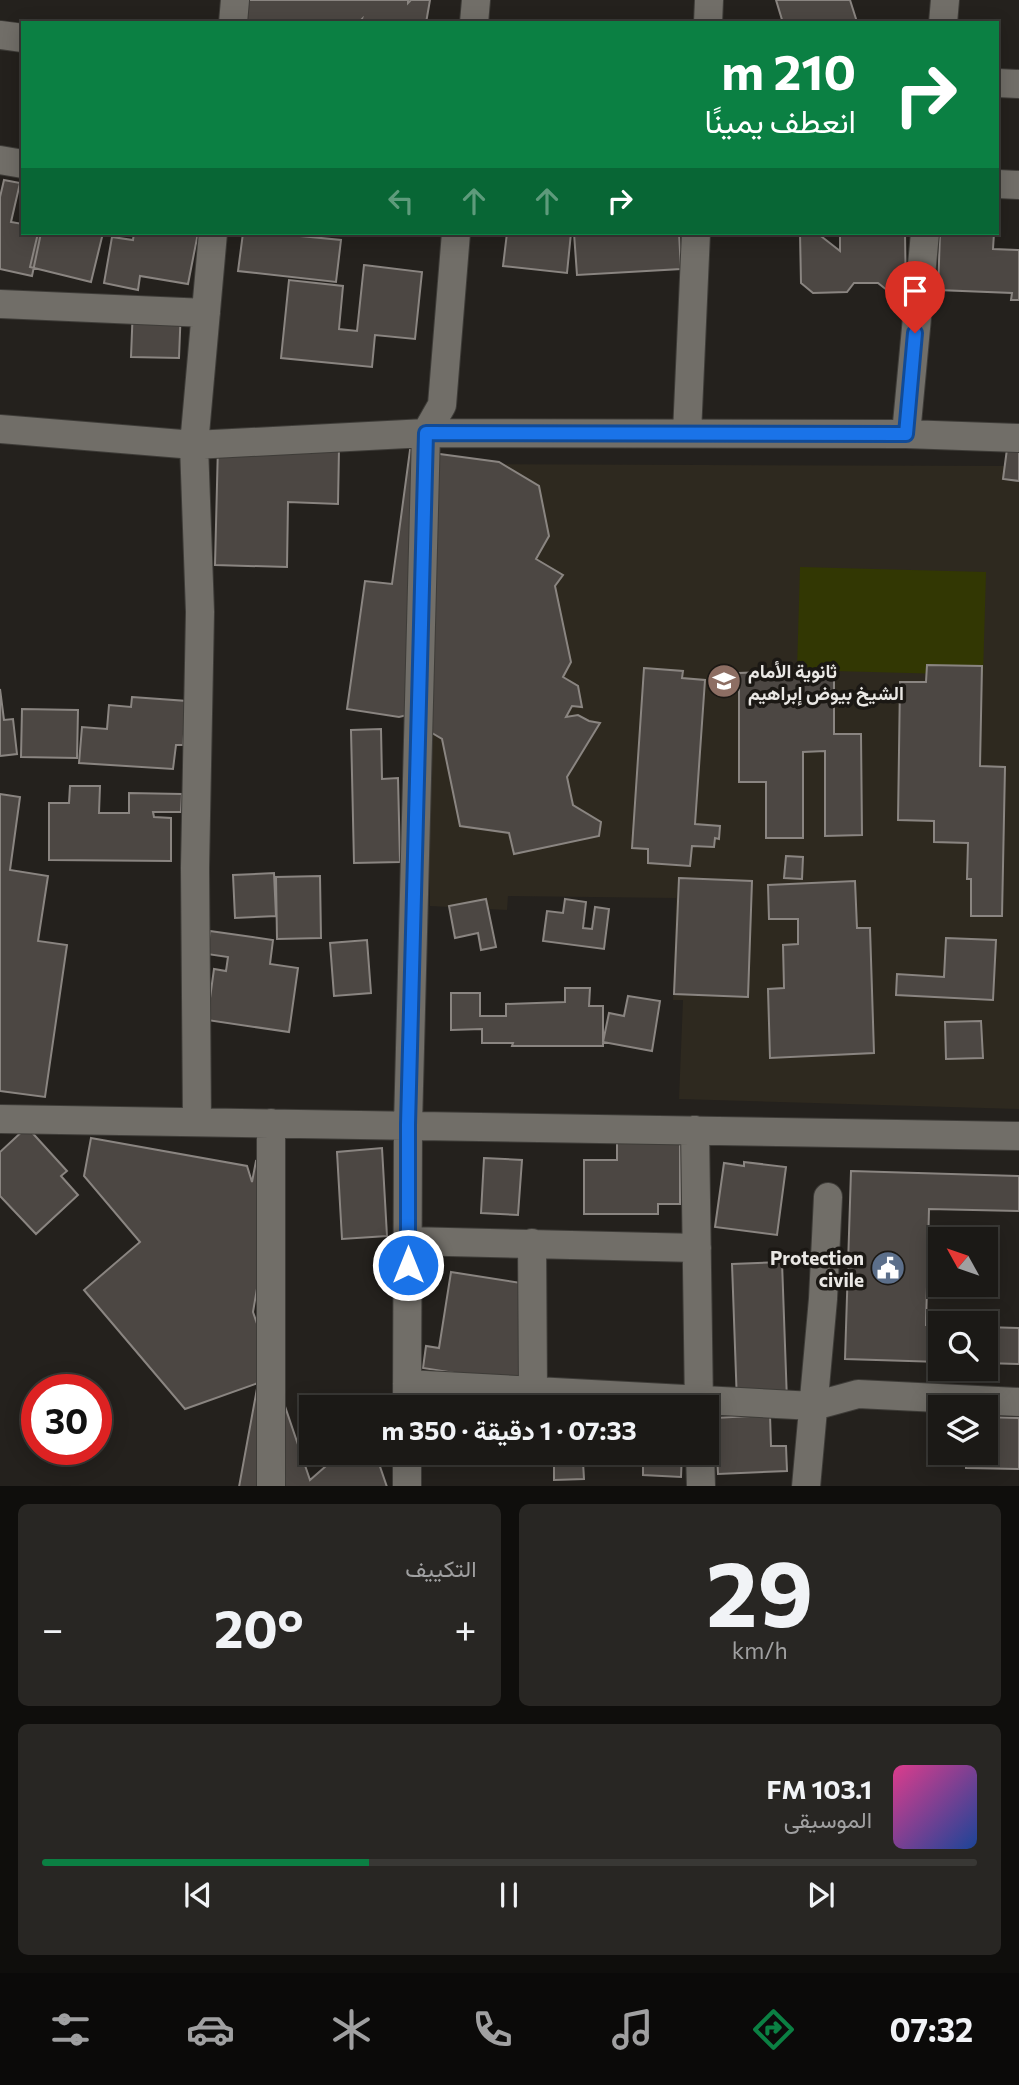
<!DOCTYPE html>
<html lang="ar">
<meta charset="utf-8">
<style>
body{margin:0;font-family:Commissioner,Vazirmatn,sans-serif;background:#282623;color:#f1f3f6;direction:rtl;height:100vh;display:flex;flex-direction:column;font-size:26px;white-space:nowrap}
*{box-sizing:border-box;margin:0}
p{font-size:23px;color:#a0a0a1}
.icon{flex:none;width:38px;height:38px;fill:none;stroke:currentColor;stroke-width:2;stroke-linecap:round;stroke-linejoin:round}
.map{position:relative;height:1486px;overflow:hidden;direction:ltr}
.drawer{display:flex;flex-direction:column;gap:18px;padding:18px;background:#0f0e0c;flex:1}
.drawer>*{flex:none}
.guide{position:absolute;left:21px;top:21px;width:978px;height:214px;border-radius:0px;box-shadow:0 4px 18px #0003,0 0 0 2px #393835;direction:rtl;background:#0b8043;color:#fff;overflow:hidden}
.needle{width:46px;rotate:310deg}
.fabs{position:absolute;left:928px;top:1227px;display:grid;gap:14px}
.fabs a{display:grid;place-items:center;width:70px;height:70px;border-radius:0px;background:#1b1916;box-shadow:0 4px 18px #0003,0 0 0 2px #393835;font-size:35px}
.speed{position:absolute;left:21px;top:1374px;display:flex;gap:14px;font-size:35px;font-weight:700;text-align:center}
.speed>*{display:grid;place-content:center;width:91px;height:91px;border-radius:50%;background:#1b1916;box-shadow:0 4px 18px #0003,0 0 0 2px #393835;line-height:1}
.speed .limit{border:10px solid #d22;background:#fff;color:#111}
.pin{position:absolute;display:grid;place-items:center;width:60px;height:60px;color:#fff;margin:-72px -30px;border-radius:50% 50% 50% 0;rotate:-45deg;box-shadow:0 0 7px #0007}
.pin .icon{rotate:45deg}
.me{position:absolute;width:77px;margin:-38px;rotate:0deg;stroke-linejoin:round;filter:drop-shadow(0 0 5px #0008)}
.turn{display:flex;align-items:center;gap:24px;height:147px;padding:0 28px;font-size:32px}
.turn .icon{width:91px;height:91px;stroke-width:2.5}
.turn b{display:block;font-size:49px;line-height:60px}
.lanes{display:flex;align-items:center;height:66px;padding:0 28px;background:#0003;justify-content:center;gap:35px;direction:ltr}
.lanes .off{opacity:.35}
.big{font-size:52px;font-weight:700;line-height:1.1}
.drawer .widget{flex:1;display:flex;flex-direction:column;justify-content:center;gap:10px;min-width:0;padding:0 24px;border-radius:10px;background:#282623}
.drawer .dial{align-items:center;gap:0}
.dial b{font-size:91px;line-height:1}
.song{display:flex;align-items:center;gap:21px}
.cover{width:84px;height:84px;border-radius:10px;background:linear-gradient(135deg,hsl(330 70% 55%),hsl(220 70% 35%))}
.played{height:7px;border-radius:4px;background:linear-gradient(90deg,#0b8043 35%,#393835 35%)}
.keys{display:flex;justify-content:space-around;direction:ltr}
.heat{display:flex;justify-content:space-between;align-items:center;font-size:38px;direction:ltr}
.drawer .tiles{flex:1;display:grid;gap:18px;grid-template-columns:1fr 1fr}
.widget:last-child{grid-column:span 2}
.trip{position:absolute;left:299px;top:1395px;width:420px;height:70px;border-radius:0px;background:#1b1916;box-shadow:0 4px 18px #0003,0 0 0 2px #393835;font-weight:700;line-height:70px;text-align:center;direction:rtl}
.menu{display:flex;height:112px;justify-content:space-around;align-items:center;background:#0b0a09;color:#a0a0a1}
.menu .icon{width:49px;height:49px}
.menu .current{color:#0b8043}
.menu b{font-size:32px;color:#f1f3f6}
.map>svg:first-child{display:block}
.built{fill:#2e291f}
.pitch{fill:#323703}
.building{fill:#4c4743;stroke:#8a8581;stroke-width:2}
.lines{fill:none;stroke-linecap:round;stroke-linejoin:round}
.minor-casing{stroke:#3e3c38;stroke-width:30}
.minor{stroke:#716e68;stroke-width:28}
.route-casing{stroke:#114b97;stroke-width:18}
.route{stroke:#1a73e8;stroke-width:12}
.labels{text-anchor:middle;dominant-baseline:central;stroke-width:7;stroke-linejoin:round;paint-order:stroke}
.poi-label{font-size:19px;font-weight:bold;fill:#eae8e5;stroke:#1b1814;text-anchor:start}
</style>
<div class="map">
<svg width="1019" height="1487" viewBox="0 0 1019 1487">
<rect width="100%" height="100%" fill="#24211d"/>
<path class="built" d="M427,464L1019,466V1109L679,1099L683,1000H673L676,898L508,896L507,910L430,906Z"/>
<path class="pitch" d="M800,567L986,572L983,675L797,670Z"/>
<path class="building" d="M225,0H408V3L411,0H430L426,23H361L362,19L358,23H241Z
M776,0H850L857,22L783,23Z
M4,180L20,183L11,222L23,224V233H41L32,276L0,269V197Z
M38,233H103L91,282L30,267Z
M134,233H198L188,284L140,276L138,290L104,283L112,237L133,240Z
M243,233H301V236L341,240L336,282L238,271Z
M507,233H571L567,273L503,266Z
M574,233H679L681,269L577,275Z
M800,233H817L840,251V237L843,233H905L906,298H897L878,283H854L847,292L813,293L801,283Z
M940,233H994L993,249L1019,250V300H1011L1012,293L938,290Z
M364,265L422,272L415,339L375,335L372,367L281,358L289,280L343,286L339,329L357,331Z
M133,306L181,307L179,358L131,357Z
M218,445L339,448L338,504L288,502L287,567L215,565Z
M1007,449L1019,451V481L1003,479Z
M410,450L499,462L539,486L549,536L536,559L563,575L555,586L571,662L563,677L578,686L582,707L572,706L566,717L578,715L589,721L600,723L567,777L573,805L601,822L599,836L514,854L509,833L460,826L442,739L432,733L428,710L399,717L347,709L365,581L392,584Z
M927,665L982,666L980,766L1005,767L1002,916H971V879H967L968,843L934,842V821L898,820L900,682H926Z
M644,668L683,671L682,678L705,680L695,824L720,826L719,839L715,838L714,847L692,846L690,866L648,863V849L632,848Z
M787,671H834V734H861L862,835L825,836V751L803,752V838H766V782H739V673Z
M0,689L4,720L13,719L17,754L0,756Z
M132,697L187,701L183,745H176L173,769L79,763L82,727L107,729L109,705L131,707Z
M22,709L78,710L77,758L21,757Z
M381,729L382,779L398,778L400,862L354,863L351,730Z
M70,786H100L99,813H129V793L182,794L181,812H153L154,817L171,818V861L49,860V803H69Z
M0,794L20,797L10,870L48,876L38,941L67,945L45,1097L0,1091Z
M786,856L803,857L802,879L784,878Z
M274,873L276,916L235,918L233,875Z
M320,876L321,938L277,939L276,877Z
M679,878L752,881L748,997L674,994Z
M855,881L857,928H870L874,1053L770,1058L768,989L784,988L783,945L798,944V919H769L768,885Z
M486,899L496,947L481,950L478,933L455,938L449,906Z
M565,899L586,902L583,928L592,929L595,907L609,909L604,949L543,941L547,911L563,913Z
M210,931L273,940L270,964L298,968L289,1032L207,1020L214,969L226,971L228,957L207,954Z
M946,938L996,940L993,1000L896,995L897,974L944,977Z
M367,940L371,993L334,996L330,943Z
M565,988H590L589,1006H603V1046H512L513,1043H482V1029L451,1030V993H480V1016H506V1004L565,1002Z
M628,996L660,1001L652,1051L603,1042L609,1013L624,1016Z
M981,1021L983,1058L946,1059L945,1022Z
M27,1127L67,1171L61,1176L78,1195L36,1234L0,1196V1152Z
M617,1134H680V1204H658V1214H584V1160H617Z
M91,1138L247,1166L252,1182L256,1161L278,1165L253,1312L310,1480L342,1452H375L387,1487H239L258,1383L185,1409L84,1290L140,1242L84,1176Z
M382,1148L387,1236L342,1239L337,1152Z
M484,1158L522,1160L518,1215L481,1213Z
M744,1162L786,1167L777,1235L715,1227L724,1163L744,1166Z
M851,1171L1019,1176V1211L929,1209L926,1325L940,1326V1362L845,1359Z
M782,1262L787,1401L737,1403L732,1264Z
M451,1272L534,1285L518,1383L423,1368L426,1346L439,1348Z
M985,1327L1019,1328V1364L985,1363Z
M512,1399L513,1407H447Z
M324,1400L359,1407H329Z
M770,1415L771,1446H786L787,1471L718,1474L715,1418Z
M985,1417L1019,1418V1469L966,1468V1452H985Z
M441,1452H518V1453L443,1462Z
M554,1452H602V1461L583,1462L584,1479L554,1480Z
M612,1452H682L681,1477L643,1475V1465L611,1464Z"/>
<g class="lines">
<g class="minor-casing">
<path id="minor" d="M233,23L235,0
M474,23L476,0
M708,23L709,0
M943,23L945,0
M0,35L23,38
M998,83L1019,84
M0,160L23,164
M998,184L1019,185
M0,304L206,313
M0,429L194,445L426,433L906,434L1019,438
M687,433L696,233
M906,434L925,233
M0,1119L1019,1136
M197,1122L195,868L200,612L194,445L213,233
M271,1123V1487
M695,1130L699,1407
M408,1241L697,1248
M532,1243L533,1391
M407,1384L814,1406L858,1394L1019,1402
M407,1407L408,1125L426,433L442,405L456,233
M700,1452L701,1487
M407,1487V1452
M806,1487L823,1299L828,1197"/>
</g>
<use href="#minor" class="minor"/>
</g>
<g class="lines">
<g class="route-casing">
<path id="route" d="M408,1265V1125L426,433L906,434L915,333"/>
</g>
<use href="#route" class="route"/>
</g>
<defs>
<g id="school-disc" transform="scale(1.75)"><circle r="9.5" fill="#8d6e63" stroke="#1b1814"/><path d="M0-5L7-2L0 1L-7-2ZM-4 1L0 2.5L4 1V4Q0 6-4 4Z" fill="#fff"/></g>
<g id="civic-disc" transform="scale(1.75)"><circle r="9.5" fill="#5c6f8a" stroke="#1b1814"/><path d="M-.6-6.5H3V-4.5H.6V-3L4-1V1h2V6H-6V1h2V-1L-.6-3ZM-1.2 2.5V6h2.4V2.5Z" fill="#fff"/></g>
</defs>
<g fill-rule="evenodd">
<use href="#school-disc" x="724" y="681"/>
<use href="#civic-disc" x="888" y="1268"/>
</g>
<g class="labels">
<g class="poi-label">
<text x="748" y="670">ثانوية الأمام<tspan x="748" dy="22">الشيخ بيوض إبراهيم</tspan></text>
<text x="864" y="1257" text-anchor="end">Protection<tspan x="864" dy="22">civile</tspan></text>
</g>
</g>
</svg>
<div class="fabs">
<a><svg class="needle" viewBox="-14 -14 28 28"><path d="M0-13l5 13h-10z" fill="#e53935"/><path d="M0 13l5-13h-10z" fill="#a0a0a1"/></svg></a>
<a><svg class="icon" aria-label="search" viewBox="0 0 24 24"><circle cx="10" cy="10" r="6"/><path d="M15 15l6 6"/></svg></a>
<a><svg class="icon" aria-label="layers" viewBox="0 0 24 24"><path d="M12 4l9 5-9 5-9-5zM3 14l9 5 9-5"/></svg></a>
</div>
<div class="speed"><div class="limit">30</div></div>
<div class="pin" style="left:915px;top:333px;background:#d93025"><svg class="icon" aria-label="arrive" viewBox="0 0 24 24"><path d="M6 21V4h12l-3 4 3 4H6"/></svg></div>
<svg class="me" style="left:408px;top:1265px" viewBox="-20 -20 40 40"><circle r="17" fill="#1a73e8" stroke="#fff" stroke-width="3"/><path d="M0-11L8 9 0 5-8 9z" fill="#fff"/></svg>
<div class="trip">07:33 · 1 دقيقة · 350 m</div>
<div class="guide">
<div class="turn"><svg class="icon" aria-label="right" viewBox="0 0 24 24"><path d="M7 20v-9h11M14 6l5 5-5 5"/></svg><div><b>210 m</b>انعطف يمينًا</div></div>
<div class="lanes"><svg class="icon off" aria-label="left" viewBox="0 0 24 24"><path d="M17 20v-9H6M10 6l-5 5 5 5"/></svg><svg class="icon off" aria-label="ahead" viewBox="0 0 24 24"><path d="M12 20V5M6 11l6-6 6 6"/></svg><svg class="icon off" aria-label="ahead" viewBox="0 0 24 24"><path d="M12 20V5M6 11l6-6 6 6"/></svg><svg class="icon" aria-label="right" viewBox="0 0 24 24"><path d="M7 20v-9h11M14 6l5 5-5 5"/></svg></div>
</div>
</div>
<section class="drawer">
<div class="tiles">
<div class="widget dial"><b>29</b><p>km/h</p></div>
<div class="widget"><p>التكييف</p>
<div class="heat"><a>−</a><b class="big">20°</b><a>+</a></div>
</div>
<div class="widget">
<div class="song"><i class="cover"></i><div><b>103.1 FM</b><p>الموسيقى</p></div></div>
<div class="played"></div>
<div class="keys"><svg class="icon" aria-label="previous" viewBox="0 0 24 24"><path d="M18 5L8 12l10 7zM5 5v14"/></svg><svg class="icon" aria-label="pause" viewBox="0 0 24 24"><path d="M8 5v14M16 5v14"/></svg><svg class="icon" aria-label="next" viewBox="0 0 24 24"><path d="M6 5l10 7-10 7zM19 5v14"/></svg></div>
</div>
</div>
</section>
<nav class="menu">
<b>07:32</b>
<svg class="icon current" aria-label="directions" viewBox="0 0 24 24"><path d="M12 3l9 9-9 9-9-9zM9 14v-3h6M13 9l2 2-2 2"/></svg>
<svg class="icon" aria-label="music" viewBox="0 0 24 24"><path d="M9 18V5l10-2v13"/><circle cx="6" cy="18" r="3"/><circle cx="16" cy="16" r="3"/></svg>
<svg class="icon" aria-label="phone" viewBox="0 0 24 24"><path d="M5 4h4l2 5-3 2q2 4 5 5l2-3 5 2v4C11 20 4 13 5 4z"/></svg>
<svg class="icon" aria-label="climate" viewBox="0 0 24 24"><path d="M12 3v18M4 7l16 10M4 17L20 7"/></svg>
<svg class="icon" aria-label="car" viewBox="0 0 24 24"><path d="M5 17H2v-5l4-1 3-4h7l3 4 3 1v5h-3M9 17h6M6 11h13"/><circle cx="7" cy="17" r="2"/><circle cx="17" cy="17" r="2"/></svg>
<svg class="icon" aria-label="filters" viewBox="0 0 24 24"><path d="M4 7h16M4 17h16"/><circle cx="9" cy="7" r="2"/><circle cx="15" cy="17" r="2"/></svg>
</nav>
